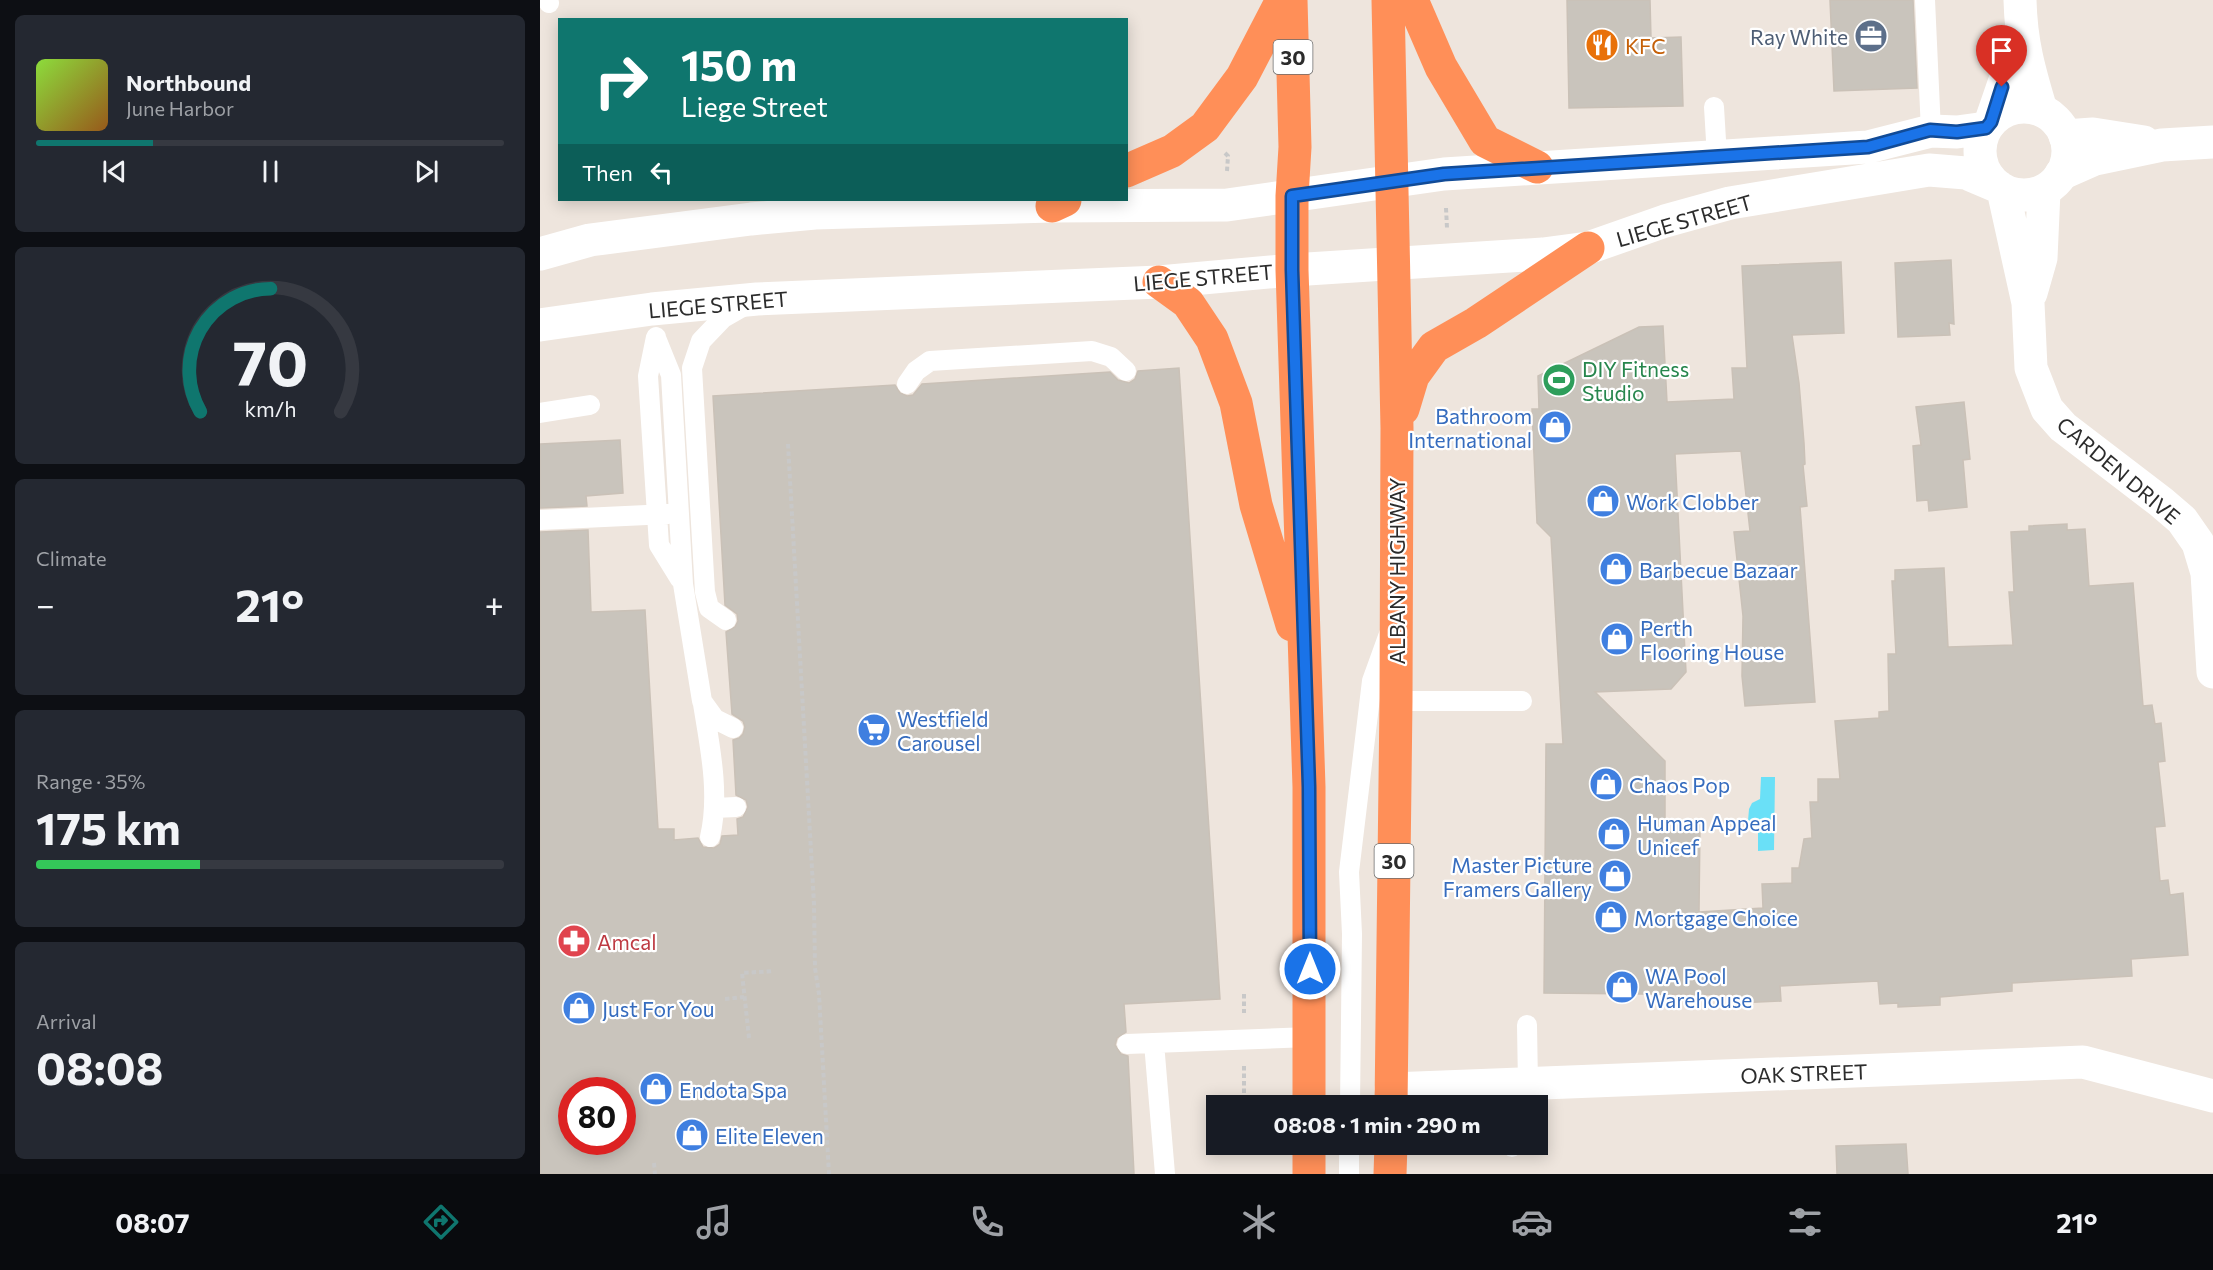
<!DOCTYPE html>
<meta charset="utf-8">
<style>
body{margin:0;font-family:Commissioner,sans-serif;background:#242831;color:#f1f3f6;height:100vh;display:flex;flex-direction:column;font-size:22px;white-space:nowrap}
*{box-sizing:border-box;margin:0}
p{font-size:20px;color:#9ea1a6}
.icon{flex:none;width:33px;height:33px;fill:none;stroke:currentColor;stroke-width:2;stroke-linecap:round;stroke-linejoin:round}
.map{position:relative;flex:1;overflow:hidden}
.panel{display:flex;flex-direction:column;gap:15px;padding:15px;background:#0d0f14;width:540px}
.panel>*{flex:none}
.top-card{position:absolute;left:18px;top:18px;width:570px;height:183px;border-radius:0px;box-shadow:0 3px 15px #0003;background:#0f766e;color:#fff;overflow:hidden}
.speed{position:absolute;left:18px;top:1077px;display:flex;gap:12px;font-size:30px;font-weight:700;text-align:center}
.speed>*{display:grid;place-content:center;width:78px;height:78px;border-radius:50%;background:#171b24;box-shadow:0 3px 15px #0003;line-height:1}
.speed .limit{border:9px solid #d22;background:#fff;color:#111}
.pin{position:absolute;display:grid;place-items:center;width:51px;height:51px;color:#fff;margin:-62px -26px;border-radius:50% 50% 50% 0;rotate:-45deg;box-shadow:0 0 6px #0007}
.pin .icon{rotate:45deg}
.me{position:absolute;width:66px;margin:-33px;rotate:0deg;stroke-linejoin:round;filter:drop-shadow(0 0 4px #0008)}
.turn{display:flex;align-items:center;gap:21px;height:126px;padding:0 24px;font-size:27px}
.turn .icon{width:78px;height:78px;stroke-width:2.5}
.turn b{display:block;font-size:42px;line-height:51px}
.then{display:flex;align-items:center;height:57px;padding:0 24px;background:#0003;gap:12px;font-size:22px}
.big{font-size:45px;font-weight:700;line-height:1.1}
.panel .tile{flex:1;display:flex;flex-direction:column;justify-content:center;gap:9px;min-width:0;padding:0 21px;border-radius:9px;background:#242831}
.panel .dial{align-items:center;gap:0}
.dial svg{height:156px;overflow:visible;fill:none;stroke:#363941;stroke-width:7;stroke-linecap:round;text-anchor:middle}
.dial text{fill:#f1f3f6;stroke:none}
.song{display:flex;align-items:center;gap:18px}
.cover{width:72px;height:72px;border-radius:9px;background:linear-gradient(135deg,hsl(90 70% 55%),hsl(30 70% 35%))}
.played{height:6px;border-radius:3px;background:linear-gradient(90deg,#0f766e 25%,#363941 25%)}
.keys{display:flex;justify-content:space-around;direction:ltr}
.heat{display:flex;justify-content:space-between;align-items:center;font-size:33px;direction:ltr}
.charge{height:9px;border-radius:4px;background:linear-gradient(90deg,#34c759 35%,#363941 0)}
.trip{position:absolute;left:666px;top:1095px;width:342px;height:60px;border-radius:0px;background:#171b24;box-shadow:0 3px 15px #0003;font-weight:700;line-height:60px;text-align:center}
.dock{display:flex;height:96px;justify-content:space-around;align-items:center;background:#090b0e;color:#9ea1a6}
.dock .icon{width:42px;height:42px}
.dock .active{color:#0f766e}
.dock b{font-size:27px;color:#f1f3f6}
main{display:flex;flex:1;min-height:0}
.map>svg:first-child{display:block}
.water{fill:#6ae0f7}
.building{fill:#c9c4bc;stroke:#cac1b7;stroke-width:1.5;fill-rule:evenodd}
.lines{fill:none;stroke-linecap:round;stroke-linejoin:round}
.path{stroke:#c8c8c8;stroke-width:4;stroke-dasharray:4.5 3;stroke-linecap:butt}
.lane{stroke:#fff;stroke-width:20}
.street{stroke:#fff;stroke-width:33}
.secondary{stroke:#fff;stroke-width:33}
.highway{stroke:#ff8f58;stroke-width:33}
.route-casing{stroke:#114b97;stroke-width:15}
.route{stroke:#1a73e8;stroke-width:10}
.labels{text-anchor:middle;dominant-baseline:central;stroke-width:4.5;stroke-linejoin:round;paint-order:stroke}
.shield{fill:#fff;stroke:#6b6b6b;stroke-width:1.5}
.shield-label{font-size:20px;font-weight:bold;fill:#2c2c2c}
.service-label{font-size:21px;fill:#4e5e75;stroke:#fff;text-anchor:end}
.food-label{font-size:21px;fill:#c56008;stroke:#fff;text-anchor:start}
.street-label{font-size:21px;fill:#2c2c2c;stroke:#fff}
.leisure-label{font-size:21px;fill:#27864d;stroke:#fff;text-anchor:start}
.shop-label{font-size:21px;fill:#366cbe;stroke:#fff;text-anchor:start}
.health-label{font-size:21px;fill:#be3a42;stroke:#fff;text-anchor:start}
</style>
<main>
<section class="panel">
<div class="tile">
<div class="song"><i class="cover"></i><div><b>Northbound</b><p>June Harbor</p></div></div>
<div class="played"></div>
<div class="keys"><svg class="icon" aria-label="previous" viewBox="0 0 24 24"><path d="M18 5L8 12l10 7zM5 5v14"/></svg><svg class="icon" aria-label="pause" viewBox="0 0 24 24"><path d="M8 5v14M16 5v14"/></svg><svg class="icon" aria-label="next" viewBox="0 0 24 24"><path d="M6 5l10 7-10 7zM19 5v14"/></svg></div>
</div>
<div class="tile dial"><svg viewBox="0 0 100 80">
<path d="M14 69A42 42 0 1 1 86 69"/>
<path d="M14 69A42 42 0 0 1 50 6" stroke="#0f766e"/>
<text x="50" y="56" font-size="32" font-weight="700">70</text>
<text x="50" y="72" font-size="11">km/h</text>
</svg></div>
<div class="tile"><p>Climate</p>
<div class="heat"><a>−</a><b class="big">21°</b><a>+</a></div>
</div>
<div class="tile"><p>Range · 35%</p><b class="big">175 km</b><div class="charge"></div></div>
<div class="tile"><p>Arrival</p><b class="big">08:08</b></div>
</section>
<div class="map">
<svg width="1673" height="1174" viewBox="0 0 1673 1174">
<rect width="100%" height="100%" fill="#eee5dd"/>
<path class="water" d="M1221,777H1235L1234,850L1218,851V831L1208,821L1209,809L1212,803L1220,799Z"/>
<path class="building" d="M1027,0H1110L1111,38L1141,37L1143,106L1029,108Z
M1290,0H1373L1377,88L1294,91Z
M1411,260L1414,324L1409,323L1410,335L1358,337L1355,263Z
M1301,262L1304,333L1252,335L1259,383L1264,443L1265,464L1263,465L1267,506L1260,507L1275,702L1205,706L1202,676L1203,616L1194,532L1210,531L1201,451L1135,454L1146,672L1131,689L1055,692L1125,761V826L1160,824L1159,912L1223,908L1222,884L1252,883V868H1259L1264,839L1272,838L1270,802H1278V779H1300L1295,721L1339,718V712L1349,711L1348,654H1356L1352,581H1355V570L1404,568L1408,647L1473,645L1469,592H1474L1471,532L1489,531V526L1527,524V530L1545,529L1549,586L1593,583L1603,706L1612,705L1615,724L1621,723L1625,761L1618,762L1625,826L1615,827L1620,881L1628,880L1630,895L1643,893L1648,955L1591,959L1592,976L1472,983V991L1400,997V1005L1358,1007V1003L1340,1004L1338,981L1240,986L1241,1001L1197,1003V995L1004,993L1006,744H1023L1011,537L997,523L992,409H999L998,376L1099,327L1123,326L1127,402L1194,399L1192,368H1207L1202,266Z
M639,368L680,999L584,1004L586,1032L577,1038L575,1045L581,1054L588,1056L594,1174H0V532L48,530L51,612L105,610L118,829H134V840L158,838L163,847L174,848L180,844L182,836L198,835L197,819L203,817L208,807L206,800L196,795L193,740L199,738L203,734L205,727L203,721L192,714L186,632L195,627L198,621L197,614L185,605L173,396L355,385L360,393L367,396L373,395L382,384L570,372L578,380L589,383L595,379L598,371ZM32,1090H82V1142H32Z
M1424,402L1430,459L1423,460L1427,507L1389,511L1388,500L1377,501L1373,446L1381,445L1376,407Z
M80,440L83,493L46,496L47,506L0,508V444Z
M1366,1144L1368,1174H1297L1296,1146Z"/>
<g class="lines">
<path class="path" d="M685,153L688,156L687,171
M906,208L907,228
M248,444L274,904L275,968L279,994L289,1174
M704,994V1013
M185,999L204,997
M209,1038L202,973L234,971
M704,1066V1098
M114,1163L115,1174"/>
<path class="lane" d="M8,0L9,3
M1385,0L1391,131
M1174,107L1177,157
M116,337L108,376L119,545L140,579
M116,338L131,375L143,584L162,701L175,719L193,728
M367,384L376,371L390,361L552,351L571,357L586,371
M0,413L50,405
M0,520L128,514
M186,620L169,608L165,592L152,368L161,341L183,318L204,306
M856,701H982
M163,704C170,747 180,794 170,837
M175,808L196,807
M987,1025L988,1085
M614,1043L625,1174
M587,1044L770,1037
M810,1106L812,934L809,872L832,681L849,634
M972,1144V1147
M809,1174V1144"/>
<path class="street" d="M1480,0C1481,42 1489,70 1501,110
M1451,121L1481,34
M1525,136L1553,134L1604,142
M1521,174L1555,159L1622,145L1673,142
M851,1089L1543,1062L1673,1096"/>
<path class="secondary" d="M1440 151a44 44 0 1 1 88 0a44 44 0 1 1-88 0Z
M1463,190L1488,303L1491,368L1507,409L1523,427L1621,502L1642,520L1658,543L1667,573L1673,672
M0,254L50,240L211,219L275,213L512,206L687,205L904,174L1328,147L1391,131L1417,132L1446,128
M1491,293L1501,258L1504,191
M0,325L112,309L217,299L619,282L752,270L1003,254L1048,248L1125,221L1190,203L1389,170L1426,173L1459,187"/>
<path class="highway" d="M751,0L755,147L752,196V270L769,787V1106
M848,0L857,428L856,701L851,1106
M872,0L901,67L945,141L997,167
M586,171L632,151L665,127L702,77L742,0
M512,206L525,200
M619,282L648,303L672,339L696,403L716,505L752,625
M863,409L873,376L894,347L936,323L1048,248
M769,1174V1144
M850,1174L851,1144"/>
</g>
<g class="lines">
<g class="route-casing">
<path id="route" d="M770,969L769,787L752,270V196L904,174L1328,147L1390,130L1417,132L1446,128L1451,122L1462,87"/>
</g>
<use href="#route" class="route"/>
</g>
<defs>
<g id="office-disc" transform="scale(1.725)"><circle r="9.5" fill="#5c6f8a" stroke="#fff"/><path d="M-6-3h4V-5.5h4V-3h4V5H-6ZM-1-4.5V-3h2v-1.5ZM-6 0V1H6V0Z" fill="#fff"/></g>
<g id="restaurant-disc" transform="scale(1.725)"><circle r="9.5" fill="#e8710a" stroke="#fff"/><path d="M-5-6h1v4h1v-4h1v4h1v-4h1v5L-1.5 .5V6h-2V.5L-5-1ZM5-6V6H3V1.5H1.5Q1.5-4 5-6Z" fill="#fff"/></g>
<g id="stadium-disc" transform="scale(1.725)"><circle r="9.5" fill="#2e9e5b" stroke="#fff"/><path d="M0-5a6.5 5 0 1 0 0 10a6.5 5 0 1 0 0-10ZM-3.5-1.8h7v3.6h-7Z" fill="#fff"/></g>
<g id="shop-disc" transform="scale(1.725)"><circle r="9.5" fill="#3f7fe0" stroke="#fff"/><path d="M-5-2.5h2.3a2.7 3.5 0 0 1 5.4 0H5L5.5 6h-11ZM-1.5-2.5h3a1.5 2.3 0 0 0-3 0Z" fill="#fff"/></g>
<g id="supermarket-disc" transform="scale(1.725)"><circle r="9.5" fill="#3f7fe0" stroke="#fff"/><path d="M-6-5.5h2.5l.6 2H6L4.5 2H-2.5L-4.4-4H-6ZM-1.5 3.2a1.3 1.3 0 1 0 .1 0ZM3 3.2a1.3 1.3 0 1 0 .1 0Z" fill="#fff"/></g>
<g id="pharmacy-disc" transform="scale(1.725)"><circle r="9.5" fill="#e0444e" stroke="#fff"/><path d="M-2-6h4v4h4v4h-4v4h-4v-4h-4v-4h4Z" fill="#fff"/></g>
</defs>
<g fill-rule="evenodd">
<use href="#office-disc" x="1331" y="36"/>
<use href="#restaurant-disc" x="1062" y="45"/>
<use href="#stadium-disc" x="1019" y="380"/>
<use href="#shop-disc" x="1015" y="427"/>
<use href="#shop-disc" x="1063" y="501"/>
<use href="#shop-disc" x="1076" y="569"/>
<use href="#shop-disc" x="1077" y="639"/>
<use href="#supermarket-disc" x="334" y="730"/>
<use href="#shop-disc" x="1066" y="784"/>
<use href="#shop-disc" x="1074" y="834"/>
<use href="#shop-disc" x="1075" y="876"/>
<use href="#shop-disc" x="1071" y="917"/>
<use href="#pharmacy-disc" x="34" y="941"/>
<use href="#shop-disc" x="1082" y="987"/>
<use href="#shop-disc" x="39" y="1008"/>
<use href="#shop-disc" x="116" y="1089"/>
<use href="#shop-disc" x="152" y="1135"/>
</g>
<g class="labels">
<g class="shield">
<rect x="733.5" y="40" width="39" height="34" rx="4.5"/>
<rect x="834.5" y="844" width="39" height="34" rx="4.5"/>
</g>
<g class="shield-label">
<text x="753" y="57">30</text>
<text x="854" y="861">30</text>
</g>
<g class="service-label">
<text x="1308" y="36">Ray White</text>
</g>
<g class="food-label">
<text x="1085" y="45">KFC</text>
</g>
<g class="street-label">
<text transform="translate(1144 220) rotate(-16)">LIEGE STREET</text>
<text transform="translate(663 277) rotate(-5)">LIEGE STREET</text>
<text transform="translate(178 304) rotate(-5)">LIEGE STREET</text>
<text transform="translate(1579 470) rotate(40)">CARDEN DRIVE</text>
<text transform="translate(856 571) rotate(-90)">ALBANY HIGHWAY</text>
<text transform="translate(1264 1073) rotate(-2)">OAK STREET</text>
</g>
<g class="leisure-label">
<text x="1042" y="368">DIY Fitness<tspan x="1042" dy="24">Studio</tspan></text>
</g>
<g class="shop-label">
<text x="992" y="415" text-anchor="end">Bathroom<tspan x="992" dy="24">International</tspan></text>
<text x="1086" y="501">Work Clobber</text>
<text x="1099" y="569">Barbecue Bazaar</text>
<text x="1100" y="627">Perth<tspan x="1100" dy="24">Flooring House</tspan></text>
<text x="357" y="718">Westfield<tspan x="357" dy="24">Carousel</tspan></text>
<text x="1089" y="784">Chaos Pop</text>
<text x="1097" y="822">Human Appeal<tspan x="1097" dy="24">Unicef</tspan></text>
<text x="1052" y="864" text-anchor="end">Master Picture<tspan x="1052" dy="24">Framers Gallery</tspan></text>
<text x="1094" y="917">Mortgage Choice</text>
<text x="1105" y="975">WA Pool<tspan x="1105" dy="24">Warehouse</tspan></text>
<text x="62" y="1008">Just For You</text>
<text x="139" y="1089">Endota Spa</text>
<text x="175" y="1135">Elite Eleven</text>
</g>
<g class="health-label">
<text x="57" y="941">Amcal</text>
</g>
</g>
</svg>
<div class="speed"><div class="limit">80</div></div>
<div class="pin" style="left:1462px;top:87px;background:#d93025"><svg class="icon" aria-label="arrive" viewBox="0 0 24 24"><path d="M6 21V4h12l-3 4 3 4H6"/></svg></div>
<svg class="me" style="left:770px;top:969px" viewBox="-20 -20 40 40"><circle r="17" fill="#1a73e8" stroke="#fff" stroke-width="3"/><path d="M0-11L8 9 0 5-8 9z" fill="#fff"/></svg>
<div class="trip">08:08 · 1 min · 290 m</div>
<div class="top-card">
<div class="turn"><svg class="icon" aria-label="right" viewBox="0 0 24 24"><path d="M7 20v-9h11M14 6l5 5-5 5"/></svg><div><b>150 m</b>Liege Street</div></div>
<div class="then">Then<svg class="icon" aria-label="left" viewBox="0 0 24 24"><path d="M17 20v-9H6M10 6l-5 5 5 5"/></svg></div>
</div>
</div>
</main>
<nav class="dock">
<b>08:07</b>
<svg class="icon active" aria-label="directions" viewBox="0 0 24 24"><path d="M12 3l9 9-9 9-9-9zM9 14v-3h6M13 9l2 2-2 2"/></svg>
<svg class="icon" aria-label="music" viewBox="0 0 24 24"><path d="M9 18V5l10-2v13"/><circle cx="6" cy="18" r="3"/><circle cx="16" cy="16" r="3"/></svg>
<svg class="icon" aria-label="phone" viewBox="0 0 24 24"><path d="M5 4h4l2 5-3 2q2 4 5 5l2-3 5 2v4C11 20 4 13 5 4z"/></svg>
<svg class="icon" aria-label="climate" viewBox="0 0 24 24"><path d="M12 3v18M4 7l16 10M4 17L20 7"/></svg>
<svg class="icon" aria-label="car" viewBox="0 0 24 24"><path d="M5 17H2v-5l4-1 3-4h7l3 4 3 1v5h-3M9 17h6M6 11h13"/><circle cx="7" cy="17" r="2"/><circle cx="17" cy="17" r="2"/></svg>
<svg class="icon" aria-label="filters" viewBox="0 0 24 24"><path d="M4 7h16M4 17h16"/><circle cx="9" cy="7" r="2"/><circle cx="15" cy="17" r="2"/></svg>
<b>21°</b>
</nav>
